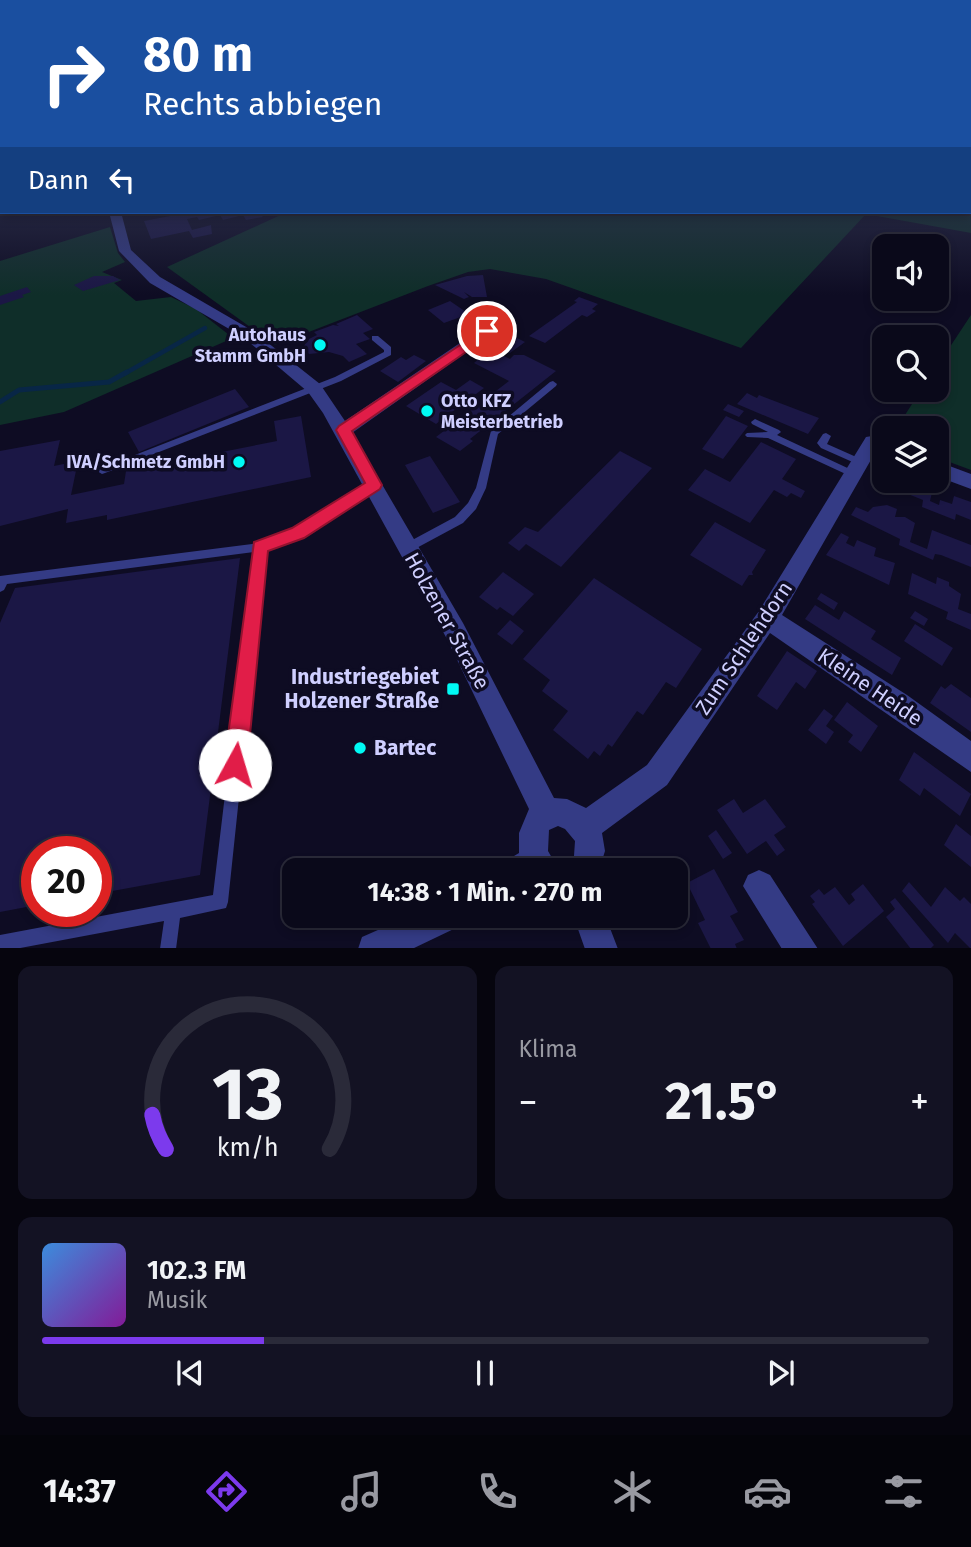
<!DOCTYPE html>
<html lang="de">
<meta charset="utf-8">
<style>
body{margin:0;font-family:"Fira Sans",sans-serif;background:#131223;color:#f1f3f6;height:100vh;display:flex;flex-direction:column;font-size:26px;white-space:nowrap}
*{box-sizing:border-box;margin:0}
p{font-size:23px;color:#999aa2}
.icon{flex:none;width:38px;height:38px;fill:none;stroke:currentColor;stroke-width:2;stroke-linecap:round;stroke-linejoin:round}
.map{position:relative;height:948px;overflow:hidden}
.drawer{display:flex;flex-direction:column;gap:18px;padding:18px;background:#06050e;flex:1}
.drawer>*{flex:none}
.guide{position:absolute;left:0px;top:0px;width:971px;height:214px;box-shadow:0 4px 10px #0003,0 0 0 2px #2a2a39;background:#1a4fa0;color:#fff;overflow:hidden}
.controls{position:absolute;left:872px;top:234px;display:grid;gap:14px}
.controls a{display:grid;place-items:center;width:77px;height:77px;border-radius:14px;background:#0a091a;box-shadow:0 4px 10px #0003,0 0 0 2px #2a2a39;font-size:35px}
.speed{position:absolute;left:21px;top:836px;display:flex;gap:14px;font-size:35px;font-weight:700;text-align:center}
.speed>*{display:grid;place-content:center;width:91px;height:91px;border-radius:50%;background:#0a091a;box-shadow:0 4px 10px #0003,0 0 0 2px #2a2a39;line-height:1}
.speed .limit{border:10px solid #d22;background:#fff;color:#111}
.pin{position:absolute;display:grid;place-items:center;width:60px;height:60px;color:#fff;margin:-30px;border:4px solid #fff;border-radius:50%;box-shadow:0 2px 7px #0007}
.me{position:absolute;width:77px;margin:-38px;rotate:6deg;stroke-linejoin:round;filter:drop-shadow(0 0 5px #0008)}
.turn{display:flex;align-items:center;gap:24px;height:147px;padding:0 28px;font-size:32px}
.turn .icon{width:91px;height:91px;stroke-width:2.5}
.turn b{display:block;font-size:49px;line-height:60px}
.then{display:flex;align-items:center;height:66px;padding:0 28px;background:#0003;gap:14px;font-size:26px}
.big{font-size:52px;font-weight:700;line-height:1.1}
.drawer .tile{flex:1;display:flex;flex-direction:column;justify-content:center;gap:10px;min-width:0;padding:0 24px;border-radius:14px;background:#131223}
.drawer .dial{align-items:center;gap:0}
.dial svg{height:182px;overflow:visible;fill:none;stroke:#2a2a39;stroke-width:7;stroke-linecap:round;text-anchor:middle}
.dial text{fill:#f1f3f6;stroke:none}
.song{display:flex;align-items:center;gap:21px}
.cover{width:84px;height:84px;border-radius:10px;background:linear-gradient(135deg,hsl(210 70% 55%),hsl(290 70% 35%))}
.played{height:7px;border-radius:4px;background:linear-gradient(90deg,#7c3aed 25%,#2a2a39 25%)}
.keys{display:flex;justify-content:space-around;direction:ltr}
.heat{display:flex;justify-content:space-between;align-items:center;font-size:38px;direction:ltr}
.drawer .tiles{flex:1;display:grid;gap:18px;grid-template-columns:1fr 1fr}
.tile:last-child{grid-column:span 2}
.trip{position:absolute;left:282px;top:858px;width:406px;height:70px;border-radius:14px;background:#0a091a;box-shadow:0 4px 10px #0003,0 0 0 2px #2a2a39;font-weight:700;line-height:70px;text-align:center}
.menu{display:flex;height:112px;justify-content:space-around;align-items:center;background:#04040a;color:#999aa2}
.menu .icon{width:49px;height:49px}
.menu .current{color:#7c3aed}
.menu b{font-size:32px;color:#f1f3f6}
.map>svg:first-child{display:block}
.green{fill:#0f2e29}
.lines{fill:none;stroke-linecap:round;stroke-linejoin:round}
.stream-far1{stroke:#082646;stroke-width:4.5}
.stream{stroke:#082646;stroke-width:5}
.building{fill:#1b1745}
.lane{fill:#343b85;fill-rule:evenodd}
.street{fill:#343b85;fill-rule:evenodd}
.route{fill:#e11d48;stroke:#92132f;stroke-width:2}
.poi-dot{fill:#00faf5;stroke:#0e0c23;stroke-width:2.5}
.labels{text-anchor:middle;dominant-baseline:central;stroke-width:7;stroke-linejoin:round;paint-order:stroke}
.poi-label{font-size:18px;font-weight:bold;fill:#cfcfff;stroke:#0e0c23;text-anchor:end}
.near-street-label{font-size:21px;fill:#cfcfff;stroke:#0e0c23}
.near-poi-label{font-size:21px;font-weight:bold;fill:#cfcfff;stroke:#0e0c23;text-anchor:end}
</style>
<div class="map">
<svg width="971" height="949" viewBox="0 0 971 949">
<rect width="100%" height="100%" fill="#0e0c23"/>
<path class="green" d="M970,162L971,233L866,214L741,348L546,279L490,269L468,272L428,286L275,345L167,267L287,212H970Z
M110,227L118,253L125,262L102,272L122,280L114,283L136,301L171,297L196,309L233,338L64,412L0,425V261Z
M971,315V470L936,457V429H896L921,390H936V368Z"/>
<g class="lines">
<path class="stream-far1" d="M124,374L205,328"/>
<path class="stream" d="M0,402L19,390L109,382L127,372"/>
</g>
<path class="building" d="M191,212H259L263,217L246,220L243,215L223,220L220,215L199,220L197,217L187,219L192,230L211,225L212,234L193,238L189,231L151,239L144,221Z
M483,275L487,297H472L464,292L469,297L464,299L435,285L467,276Z
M94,276H113L120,280L83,291L74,285Z
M27,287L31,292L22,295L24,297L0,305V296Z
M579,297L598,304L592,309L596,311L587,317L582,315L545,343L529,336L577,302L574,301Z
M450,301L469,314L444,323L428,310Z
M357,315L373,329L363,333L370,339L356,344L367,354L349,362L343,356L329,352L309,354L303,348L307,340L317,335L314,332L333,325L339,326L336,324Z
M503,335H511L525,342L510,353L495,346V342Z
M490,349L510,359L514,355H524L556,371L470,439L473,441L460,451L436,437L509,381L474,363Z
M414,355L426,361L398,382L380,371L401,357L406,360Z
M470,380L484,388L436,424L406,406L441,382L456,390Z
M235,389L249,407L139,452L128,432Z
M747,393L757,398L759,395L819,418L808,434L737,404Z
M728,404L744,411L739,417L723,410Z
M301,416L311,477L107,520V515L66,523L68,509L0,526V451L60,440L54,466L78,461L71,495L124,484L126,471L277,441L274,421Z
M726,416L748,426L723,459L702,449Z
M761,442L796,459L782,479L805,491L801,498L791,493L787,497L774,490L750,523L688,490L705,469L730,482Z
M620,451L652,468L561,567L526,544L519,551L508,543L525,527L538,532Z
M430,456L460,502L433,513L405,465Z
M880,477L892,483L927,481L934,484L930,501L939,505L940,500L952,504L954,496L971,502V520L956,514L955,520L922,507L923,500L878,482Z
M887,505L897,509L895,517H905L915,523L910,542L927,549L932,530L971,545V567L941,555L935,554L933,560L899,545L900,539L851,515L856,507L868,512L873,507Z
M715,522L766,550L752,572L753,575H749L742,586L690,555Z
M841,533L849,537L846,543L854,547L857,540L876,548L874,556L895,563L889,585L826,555Z
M240,558L200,875L96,894V852H37V905L0,912V623L15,588Z
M503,572L534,594L513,616L500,607L497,610L479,597Z
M912,573L936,584L937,577L949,582V586L961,594L958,609L971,614V630L946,619L948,612L908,594Z
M594,578L702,649L676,688L666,682L643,715L637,711L612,747L608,744L600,756L594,751L588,759L553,730L568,711L542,691L550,680L523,659Z
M821,593L838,603L834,610L817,599Z
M815,605L839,620L844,611L876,631L871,639L901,658L892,675L805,619Z
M915,611L928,619L924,626L910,618Z
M510,620L524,631L512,645L497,634Z
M915,624L953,648L942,666L904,641Z
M787,651L817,671L805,689L796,682L777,710L757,696Z
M951,684L971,698V732L930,703L941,686L945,689Z
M847,702L878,726L861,752L848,742L853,735L834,720Z
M824,709L833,716L826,726L834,732L826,744L808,730Z
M914,752L971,794L960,816L924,788L920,796L899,780Z
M734,799L743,813L765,799L786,827L774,835L785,850L777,856L766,841L747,854L717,810Z
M956,824L971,836V867L944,845Z
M716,830L732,853L723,859L708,836Z
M714,869L738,912L730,916L744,940L735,944L737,949H711L698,923L705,920L687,883Z
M909,882L931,907L945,887L960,901L964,897L971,904V949L955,933L948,943L902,891Z
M863,884L884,911L843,946L812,904L815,902L810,896L819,889L824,895L835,887L849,905L855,900L851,894Z
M895,898L934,945L930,949H911L886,917L895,909L890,902Z"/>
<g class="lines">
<path class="lane" d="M372,336H378L391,347V355L341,381L105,473L102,474L97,471L99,469L335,377L384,352V350L372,340Z
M553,381L557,384L556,386L498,434L486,488L476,509L463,523L411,551L407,552L403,551L402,548L403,545L455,517L468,503L476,488L491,431L550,382Z
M755,419L779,430L781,432L777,435L856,472L858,474L853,478L850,476L768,438L747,437L745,435L747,433L768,432L752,424L751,422Z
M826,433L831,436L827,444L863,460L865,462L863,464H857L821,448L817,443L823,434Z
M374,481L377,482L379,485L377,488L302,536L265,550L228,902L226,908L180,918L176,949H160L164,921L15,949H0V935L213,895L254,552L7,584L4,590L0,592V576L260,543L294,530Z"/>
<path class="street" d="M109,212H121L131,250L160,277L253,331L320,384L345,421L482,328H492V334L352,433L463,623L554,798L567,799L586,808L647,765L759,611L866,437L872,436L884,440V453L876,451L782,615L907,695L971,741V772L770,633L667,785L602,833L605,851L599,870H568L574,856L575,841L565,829L558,826L549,830L548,851L559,870H505L509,859L519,853V833L529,809L447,639L323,413L308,392L243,337L150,283L119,251Z
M936,461L971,474V489L936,476Z
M759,870L770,875L818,949H782L743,886L748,875Z
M412,915H465L460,926L412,949H358L362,937Z
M573,915H605L618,949H585Z"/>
</g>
<linearGradient id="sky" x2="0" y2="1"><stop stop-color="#080713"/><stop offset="0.55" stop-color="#303450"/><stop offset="1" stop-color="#303450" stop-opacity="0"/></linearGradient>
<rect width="971" height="295" fill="url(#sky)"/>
<path class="route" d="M487,327L492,328V334L352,431L382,485L380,489L304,538L268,551L247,765L243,774L235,777L227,774L224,765L254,542L292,528L365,483L336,430L339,426Z"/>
<g class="poi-dot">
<circle cx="320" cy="345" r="7"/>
<circle cx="427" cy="411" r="7"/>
<circle cx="239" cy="462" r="7"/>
<rect x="446" y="682" width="14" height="14" rx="3.5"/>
<circle cx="360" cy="748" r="7"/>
</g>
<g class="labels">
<g class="poi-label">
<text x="306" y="335">Autohaus<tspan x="306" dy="21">Stamm GmbH</tspan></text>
<text x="441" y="401" text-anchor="start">Otto KFZ<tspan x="441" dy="21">Meisterbetrieb</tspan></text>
<text x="225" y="462">IVA/Schmetz GmbH</text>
</g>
<g class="near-street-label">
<text transform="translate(447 621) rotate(61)">Holzener Straße</text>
<text transform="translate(744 648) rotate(-56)">Zum Schlehdorn</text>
<text transform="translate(870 687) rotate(34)">Kleine Heide</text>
</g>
<g class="near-poi-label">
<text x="439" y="677">Industriegebiet<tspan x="439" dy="24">Holzener Straße</tspan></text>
<text x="374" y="748" text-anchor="start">Bartec</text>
</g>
</g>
</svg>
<div class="controls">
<a><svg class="icon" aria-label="sound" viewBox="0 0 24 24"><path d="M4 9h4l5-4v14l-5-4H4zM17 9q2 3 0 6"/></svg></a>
<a><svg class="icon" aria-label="search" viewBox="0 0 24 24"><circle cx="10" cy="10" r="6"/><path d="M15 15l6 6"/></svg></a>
<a><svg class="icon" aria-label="layers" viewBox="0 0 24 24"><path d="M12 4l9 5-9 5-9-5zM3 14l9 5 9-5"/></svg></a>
</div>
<div class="speed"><div class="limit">20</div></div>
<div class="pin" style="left:487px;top:331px;background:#d93025"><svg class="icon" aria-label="arrive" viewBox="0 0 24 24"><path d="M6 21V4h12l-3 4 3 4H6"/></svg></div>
<svg class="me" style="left:235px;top:765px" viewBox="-20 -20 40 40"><circle r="19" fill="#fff"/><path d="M0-13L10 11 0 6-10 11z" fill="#e11d48"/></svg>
<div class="trip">14:38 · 1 Min. · 270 m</div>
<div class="guide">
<div class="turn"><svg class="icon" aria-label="right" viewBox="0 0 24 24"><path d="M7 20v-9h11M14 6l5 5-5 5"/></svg><div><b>80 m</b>Rechts abbiegen</div></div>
<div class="then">Dann<svg class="icon" aria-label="left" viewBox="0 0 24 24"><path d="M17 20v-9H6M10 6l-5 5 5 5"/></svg></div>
</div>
</div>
<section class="drawer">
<div class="tiles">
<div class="tile dial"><svg viewBox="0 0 100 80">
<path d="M14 69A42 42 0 1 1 86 69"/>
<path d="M14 69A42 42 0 0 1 8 54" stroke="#7c3aed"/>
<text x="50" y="56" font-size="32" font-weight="700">13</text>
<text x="50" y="72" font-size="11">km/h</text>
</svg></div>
<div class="tile"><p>Klima</p>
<div class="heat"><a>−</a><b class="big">21.5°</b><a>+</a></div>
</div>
<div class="tile">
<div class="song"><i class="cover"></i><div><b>102.3 FM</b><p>Musik</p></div></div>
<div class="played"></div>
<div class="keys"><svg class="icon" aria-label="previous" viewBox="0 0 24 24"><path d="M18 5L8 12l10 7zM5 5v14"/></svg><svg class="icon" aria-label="pause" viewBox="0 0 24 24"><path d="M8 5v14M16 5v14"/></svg><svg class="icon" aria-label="next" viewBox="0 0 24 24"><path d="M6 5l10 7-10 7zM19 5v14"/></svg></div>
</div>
</div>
</section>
<nav class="menu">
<b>14:37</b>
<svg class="icon current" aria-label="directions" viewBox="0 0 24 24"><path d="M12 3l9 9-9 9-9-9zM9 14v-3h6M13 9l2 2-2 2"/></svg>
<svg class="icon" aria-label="music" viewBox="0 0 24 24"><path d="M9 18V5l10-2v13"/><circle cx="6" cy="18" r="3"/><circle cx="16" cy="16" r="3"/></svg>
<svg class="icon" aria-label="phone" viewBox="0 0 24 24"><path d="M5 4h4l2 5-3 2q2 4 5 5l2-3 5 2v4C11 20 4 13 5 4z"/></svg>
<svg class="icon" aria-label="climate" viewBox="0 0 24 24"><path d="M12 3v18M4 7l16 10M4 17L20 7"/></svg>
<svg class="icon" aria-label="car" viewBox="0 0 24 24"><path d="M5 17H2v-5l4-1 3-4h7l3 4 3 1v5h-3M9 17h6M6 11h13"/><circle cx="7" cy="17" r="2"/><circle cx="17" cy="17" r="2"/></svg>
<svg class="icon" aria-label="filters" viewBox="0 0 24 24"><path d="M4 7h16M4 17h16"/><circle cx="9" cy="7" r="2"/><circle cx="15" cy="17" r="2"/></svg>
</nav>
